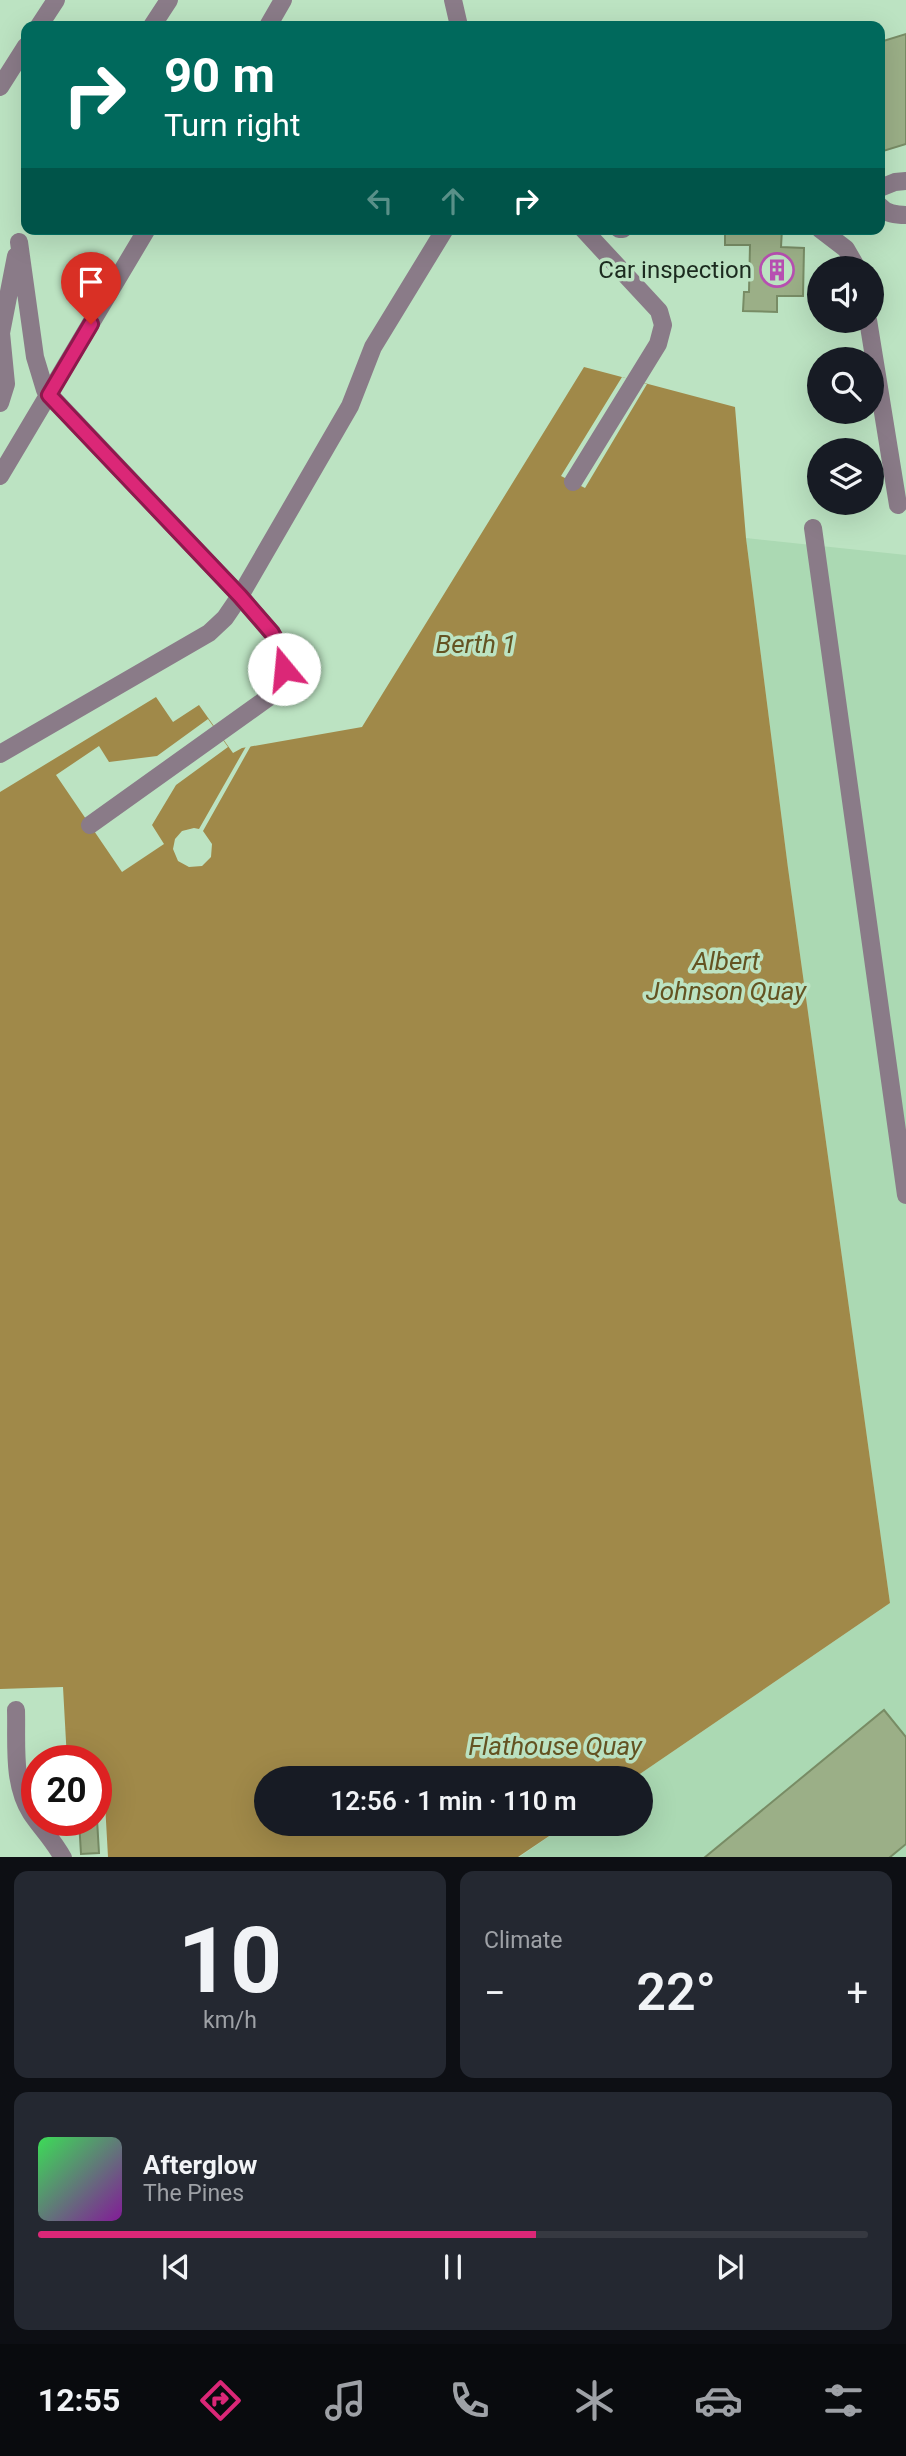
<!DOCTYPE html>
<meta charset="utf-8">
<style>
body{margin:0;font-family:Roboto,sans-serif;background:#242831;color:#f1f3f6;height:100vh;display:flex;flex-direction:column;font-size:26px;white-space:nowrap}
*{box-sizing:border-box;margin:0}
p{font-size:23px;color:#9ea1a6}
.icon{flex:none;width:38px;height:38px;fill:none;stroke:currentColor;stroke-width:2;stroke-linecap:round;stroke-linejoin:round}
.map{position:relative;height:1857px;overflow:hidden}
.drawer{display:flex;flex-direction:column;gap:14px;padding:14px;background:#0d0f14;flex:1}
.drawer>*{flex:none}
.banner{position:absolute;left:21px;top:21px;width:864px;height:214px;border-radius:14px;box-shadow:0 7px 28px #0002;background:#00695c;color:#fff;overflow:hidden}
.fabs{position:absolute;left:807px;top:256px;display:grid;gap:14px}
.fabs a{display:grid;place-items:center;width:77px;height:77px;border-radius:50%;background:#171b24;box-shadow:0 7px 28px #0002;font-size:35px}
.speed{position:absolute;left:21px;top:1745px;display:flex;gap:14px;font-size:35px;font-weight:700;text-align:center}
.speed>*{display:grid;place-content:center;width:91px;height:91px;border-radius:50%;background:#171b24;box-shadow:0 7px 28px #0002;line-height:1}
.speed .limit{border:10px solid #d22;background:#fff;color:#111}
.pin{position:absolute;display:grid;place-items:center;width:60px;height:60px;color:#fff;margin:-72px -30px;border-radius:50% 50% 50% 0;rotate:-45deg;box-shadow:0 0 7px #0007}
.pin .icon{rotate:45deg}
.me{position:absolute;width:77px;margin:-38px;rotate:343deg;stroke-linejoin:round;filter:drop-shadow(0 0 5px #0008)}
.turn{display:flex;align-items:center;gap:24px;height:147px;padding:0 28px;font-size:32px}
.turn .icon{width:91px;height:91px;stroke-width:2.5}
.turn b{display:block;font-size:49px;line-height:60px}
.lanes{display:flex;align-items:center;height:66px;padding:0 28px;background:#0003;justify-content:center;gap:35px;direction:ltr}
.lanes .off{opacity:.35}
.big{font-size:52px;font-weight:600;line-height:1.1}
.drawer .tile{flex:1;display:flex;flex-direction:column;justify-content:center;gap:10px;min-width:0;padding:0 24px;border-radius:14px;background:#242831}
.drawer .dial{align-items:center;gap:0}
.dial b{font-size:91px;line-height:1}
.song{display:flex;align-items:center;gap:21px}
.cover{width:84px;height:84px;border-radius:10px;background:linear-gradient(135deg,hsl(130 70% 55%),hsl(290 70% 35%))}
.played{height:7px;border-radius:4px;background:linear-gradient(90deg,#db2777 60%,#363941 60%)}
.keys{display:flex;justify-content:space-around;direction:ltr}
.heat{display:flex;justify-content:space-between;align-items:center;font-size:38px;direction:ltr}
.drawer .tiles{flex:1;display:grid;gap:14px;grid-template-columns:1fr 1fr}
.tile:last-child{grid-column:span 2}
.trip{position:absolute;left:254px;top:1766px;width:399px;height:70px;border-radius:35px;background:#171b24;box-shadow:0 7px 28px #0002;font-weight:600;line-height:70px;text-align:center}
.menu{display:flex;height:112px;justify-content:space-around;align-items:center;background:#090b0e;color:#9ea1a6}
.menu .icon{width:49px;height:49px}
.menu .on{color:#db2777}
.menu b{font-size:32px;color:#f1f3f6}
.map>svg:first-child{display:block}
.built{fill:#abd9b3}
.water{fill:#a08949;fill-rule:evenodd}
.pier{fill:#bce3c2}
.building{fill:#9baf87;stroke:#788c65;stroke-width:2}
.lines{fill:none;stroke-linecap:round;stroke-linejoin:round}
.minor{stroke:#8a7b88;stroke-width:18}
.route-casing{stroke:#8e194d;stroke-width:18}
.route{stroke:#db2777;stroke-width:12}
.labels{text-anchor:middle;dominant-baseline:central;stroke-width:7;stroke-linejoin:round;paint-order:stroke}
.poi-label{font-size:24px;fill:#1c2b1f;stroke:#bce3c2;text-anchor:end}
.water-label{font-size:26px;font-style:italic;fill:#645322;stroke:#bce3c2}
</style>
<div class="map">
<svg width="906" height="1858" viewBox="0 0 906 1858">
<rect width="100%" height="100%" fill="#bce3c2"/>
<path class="built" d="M746,538L906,555V1857L518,1858L567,1824H640V1778H634L890,1603L788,868Z"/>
<path class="water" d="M584,367L735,407L746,538L788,868L890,1603L634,1778H266V1824H567L518,1857H0V792L156,697L173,722L199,705L233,753L242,748L362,727ZM37,1760H96V1820H37Z"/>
<path class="pier" d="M622,377L647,384L585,488L561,476Z
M208,719L228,747L176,785L152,825L164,844L122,872L56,775L99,746L109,762L157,756Z
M253,742L203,831L212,844L211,857L202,866L189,867L178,861L173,849L175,839L182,831L194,828L199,829L248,743Z
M63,1687L67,1760H37V1820H96V1803H105L108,1857H0V1689Z"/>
<path class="building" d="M906,34V144L880,152V42Z
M725,229H782L781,247L804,248L803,296H777V312L743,311L744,292H749L750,245H725Z
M884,1710L906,1737V1844L889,1858H704Z
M97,1819L99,1853L81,1854L79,1820Z"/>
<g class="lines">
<path class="minor" d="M453,0L459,26
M39,26L56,0
M152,26L169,0
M268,26L283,0
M0,87L26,46
M880,188L895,182L906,181
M880,206C886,214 896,215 906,215
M619,229H623
M820,229L846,249L857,268
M19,242L35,357L45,390L240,596L272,633L278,644L284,669L281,681L272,695L90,825
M868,320L898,505
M0,403L6,384L1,333L16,256
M0,476L147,229
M573,482L658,344L663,325L659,311L583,229
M813,528L906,1195
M0,754L209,633L225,618L240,596L350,406L373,347L445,229
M16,1710C17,1743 12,1783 31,1813C41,1828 54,1841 63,1858"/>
</g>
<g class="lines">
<g class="route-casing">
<path id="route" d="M91,324L49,395L240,596L272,633L278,644L284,669"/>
</g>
<use href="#route" class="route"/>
</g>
<defs>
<g id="building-ring" transform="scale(1.75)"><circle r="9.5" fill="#bce3c2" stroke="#b74fb1" stroke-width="1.5"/><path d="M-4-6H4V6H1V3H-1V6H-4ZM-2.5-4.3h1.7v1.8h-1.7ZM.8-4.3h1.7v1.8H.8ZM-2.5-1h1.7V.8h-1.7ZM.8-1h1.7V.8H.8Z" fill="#b74fb1"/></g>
</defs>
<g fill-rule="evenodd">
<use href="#building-ring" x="777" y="270"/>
</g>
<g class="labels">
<g class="poi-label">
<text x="752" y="270">Car inspection</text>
</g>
<g class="water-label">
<text x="476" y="644">Berth 1</text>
<text x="726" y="961">Albert<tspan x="726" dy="30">Johnson Quay</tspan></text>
<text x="555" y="1746">Flathouse Quay</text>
</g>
</g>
</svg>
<div class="fabs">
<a><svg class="icon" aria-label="sound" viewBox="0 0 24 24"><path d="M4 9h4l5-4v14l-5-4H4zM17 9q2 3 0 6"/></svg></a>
<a><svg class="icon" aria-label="search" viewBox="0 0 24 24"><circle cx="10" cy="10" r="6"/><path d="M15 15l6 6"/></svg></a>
<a><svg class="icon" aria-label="layers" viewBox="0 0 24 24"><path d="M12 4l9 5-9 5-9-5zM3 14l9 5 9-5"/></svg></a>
</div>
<div class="speed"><div class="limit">20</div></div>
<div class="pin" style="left:91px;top:324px;background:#d93025"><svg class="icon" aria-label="arrive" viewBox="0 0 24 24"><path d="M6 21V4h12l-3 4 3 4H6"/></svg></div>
<svg class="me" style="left:284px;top:669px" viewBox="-20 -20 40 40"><circle r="19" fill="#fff"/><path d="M0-13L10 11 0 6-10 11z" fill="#db2777"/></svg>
<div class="trip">12:56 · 1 min · 110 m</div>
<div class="banner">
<div class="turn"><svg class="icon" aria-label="right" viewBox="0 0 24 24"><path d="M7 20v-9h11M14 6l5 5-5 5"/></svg><div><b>90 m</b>Turn right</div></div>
<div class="lanes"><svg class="icon off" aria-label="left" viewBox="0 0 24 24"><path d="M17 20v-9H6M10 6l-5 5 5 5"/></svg><svg class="icon off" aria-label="ahead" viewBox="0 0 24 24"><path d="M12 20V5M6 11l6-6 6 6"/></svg><svg class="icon" aria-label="right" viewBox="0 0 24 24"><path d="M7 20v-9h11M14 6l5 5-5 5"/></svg></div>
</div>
</div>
<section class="drawer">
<div class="tiles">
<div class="tile dial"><b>10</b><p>km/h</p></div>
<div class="tile"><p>Climate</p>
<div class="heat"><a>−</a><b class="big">22°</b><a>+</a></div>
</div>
<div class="tile">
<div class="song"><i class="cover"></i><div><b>Afterglow</b><p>The Pines</p></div></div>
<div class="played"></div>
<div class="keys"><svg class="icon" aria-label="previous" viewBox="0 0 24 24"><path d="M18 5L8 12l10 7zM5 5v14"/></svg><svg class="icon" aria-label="pause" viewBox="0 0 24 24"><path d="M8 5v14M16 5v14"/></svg><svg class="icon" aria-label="next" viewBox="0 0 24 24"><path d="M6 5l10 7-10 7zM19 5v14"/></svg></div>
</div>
</div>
</section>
<nav class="menu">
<b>12:55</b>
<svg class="icon on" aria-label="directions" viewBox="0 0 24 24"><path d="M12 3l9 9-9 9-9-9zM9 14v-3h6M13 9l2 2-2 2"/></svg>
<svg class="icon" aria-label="music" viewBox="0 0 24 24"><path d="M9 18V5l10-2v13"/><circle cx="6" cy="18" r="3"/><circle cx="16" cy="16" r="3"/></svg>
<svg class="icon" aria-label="phone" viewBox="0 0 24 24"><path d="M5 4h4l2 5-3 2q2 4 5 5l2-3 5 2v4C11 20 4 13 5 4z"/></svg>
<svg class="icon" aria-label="climate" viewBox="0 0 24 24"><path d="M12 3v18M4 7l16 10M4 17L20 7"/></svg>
<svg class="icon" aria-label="car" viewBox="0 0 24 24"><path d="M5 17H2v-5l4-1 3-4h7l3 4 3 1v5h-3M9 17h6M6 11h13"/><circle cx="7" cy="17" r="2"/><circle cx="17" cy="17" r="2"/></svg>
<svg class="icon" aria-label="filters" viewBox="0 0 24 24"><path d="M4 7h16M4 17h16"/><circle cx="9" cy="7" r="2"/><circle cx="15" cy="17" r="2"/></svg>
</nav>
